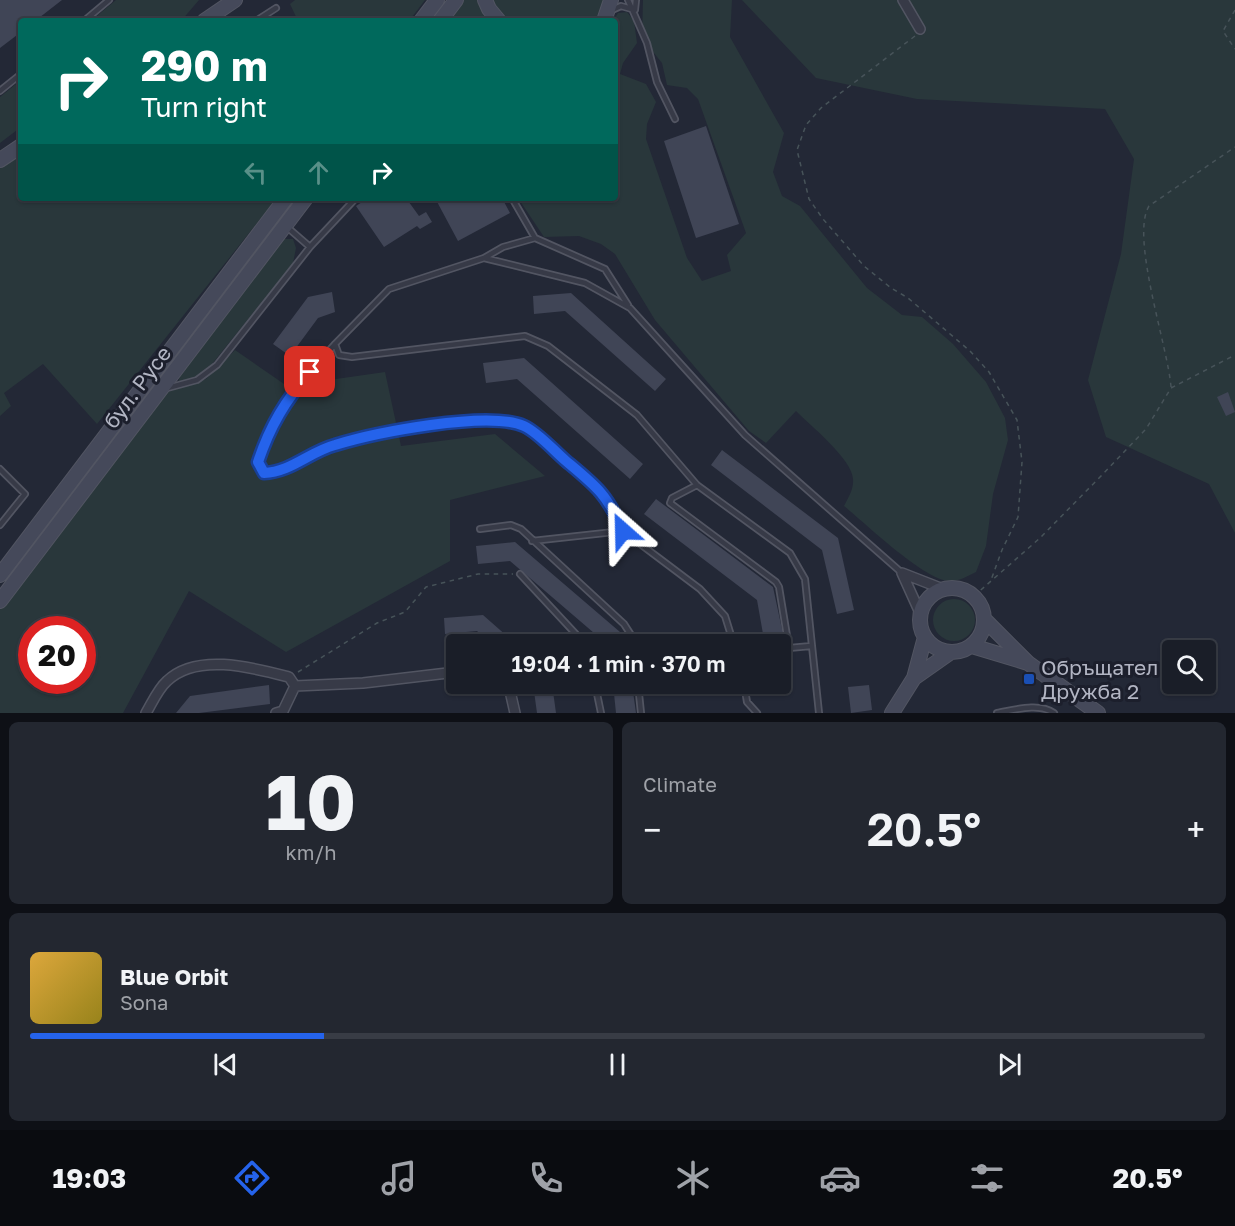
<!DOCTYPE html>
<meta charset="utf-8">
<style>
body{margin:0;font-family:"Golos Text",sans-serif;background:#232730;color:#f1f3f6;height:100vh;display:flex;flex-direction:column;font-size:22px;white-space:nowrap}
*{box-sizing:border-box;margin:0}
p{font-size:20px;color:#9fa2a8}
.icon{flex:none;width:33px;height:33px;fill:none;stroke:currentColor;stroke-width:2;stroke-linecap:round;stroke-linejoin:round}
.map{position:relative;height:713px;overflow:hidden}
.drawer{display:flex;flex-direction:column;gap:9px;padding:9px;background:#0e1016;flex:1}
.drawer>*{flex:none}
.guide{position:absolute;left:18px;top:18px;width:600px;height:183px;border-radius:6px;box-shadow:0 2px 4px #0004,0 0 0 2px #383c45;background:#00695c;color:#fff;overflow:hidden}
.fabs{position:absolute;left:1162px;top:640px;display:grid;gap:12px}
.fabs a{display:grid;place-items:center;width:54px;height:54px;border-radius:6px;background:#1a1e28;box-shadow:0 2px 4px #0004,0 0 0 2px #383c45;font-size:30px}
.speed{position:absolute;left:18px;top:616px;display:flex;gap:12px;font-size:30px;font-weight:700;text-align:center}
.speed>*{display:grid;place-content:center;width:78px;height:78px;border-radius:50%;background:#1a1e28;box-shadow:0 2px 4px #0004,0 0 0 2px #383c45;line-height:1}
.speed .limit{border:9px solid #d22;background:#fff;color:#111}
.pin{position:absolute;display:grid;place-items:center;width:51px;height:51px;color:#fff;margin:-26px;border-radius:12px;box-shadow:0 3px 9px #0006}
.me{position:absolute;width:66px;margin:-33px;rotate:335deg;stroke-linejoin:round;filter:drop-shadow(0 0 4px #0008)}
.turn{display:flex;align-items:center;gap:21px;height:126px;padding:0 24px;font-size:27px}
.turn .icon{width:78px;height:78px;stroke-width:2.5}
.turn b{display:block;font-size:42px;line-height:51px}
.lanes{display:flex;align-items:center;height:57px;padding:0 24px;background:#0003;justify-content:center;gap:30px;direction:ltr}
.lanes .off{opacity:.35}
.big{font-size:45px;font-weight:600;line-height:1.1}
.drawer .card{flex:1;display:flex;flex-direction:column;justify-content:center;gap:9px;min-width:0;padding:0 21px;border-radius:9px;background:#232730}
.drawer .dial{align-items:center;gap:0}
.dial b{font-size:78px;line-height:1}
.song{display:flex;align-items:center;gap:18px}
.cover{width:72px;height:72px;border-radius:9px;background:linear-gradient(135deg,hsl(40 70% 55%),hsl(50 70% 35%))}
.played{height:6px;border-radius:3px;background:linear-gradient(90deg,#2563eb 25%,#383c45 25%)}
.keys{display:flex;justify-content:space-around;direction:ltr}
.heat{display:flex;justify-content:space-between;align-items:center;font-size:33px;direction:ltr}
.drawer .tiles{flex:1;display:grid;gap:9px;grid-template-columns:1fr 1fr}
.card:last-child{grid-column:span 2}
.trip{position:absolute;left:446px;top:634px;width:345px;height:60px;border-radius:6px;background:#1a1e28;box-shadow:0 2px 4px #0004,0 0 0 2px #383c45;font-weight:600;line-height:60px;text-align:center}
.tab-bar{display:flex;height:96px;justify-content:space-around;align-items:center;background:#0a0c10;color:#9fa2a8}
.tab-bar .icon{width:42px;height:42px}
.tab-bar .selected{color:#2563eb}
.tab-bar b{font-size:27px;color:#f1f3f6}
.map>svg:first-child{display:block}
.green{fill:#29373b;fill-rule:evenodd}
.building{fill:#404556}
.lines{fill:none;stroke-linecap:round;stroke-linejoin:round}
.lane-casing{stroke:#525562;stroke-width:8}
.street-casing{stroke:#525562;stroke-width:12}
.secondary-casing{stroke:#525562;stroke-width:16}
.path{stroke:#475359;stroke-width:1.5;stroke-dasharray:4.5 4.5;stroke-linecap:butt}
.lane{stroke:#373a47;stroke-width:4.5}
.street{stroke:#373a47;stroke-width:9}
.secondary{stroke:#45495a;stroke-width:14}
.route-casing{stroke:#184099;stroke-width:15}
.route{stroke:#2563eb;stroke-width:10}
.transit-dot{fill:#1a4fb4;stroke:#1c1f2c;stroke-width:2}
.labels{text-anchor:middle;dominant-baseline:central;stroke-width:6;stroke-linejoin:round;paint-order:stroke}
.street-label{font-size:21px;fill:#b2b5c3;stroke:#1c1f2c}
.poi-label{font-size:21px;fill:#b2b5c3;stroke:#1c1f2c;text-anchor:start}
</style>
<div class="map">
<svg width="1235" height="713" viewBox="0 0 1235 713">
<rect width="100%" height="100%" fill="#232836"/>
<path class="green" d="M116,0H199L181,21H91Z
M295,0H425L409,21H298L290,4Z
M464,0H480L493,21H448Z
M490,0H603L600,14L593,21H509L498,14Z
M643,0H732L730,37L784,133L773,172L782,196L800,206L867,288L902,315L922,317L953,344L986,382L1005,418L1008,440L993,494L986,546L976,572C968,576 960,581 950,581C925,581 865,523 844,506C848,498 854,489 853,479C852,459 811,426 796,411L766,443L749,431L655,320L615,254L601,244L579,236L544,237L518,198H615L613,21L618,13L627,12L634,21L637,43L623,63L620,74L646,84L656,102L647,124L646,139L687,258L702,281L731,271L727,255L746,233L698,99L687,88L667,85L662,63L642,38Z
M742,0H1235V533L1209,484L1106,437L1088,380L1121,254L1134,159L1105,109L917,99L816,78Z
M21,80V127L0,143V97Z
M21,153V198H277L97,424L43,364L4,393L11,406L0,416V168Z
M284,239H293L296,248L293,263L212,364L190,381L178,383L180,376Z
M235,350L287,386L385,372L401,446L495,434L545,476L450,500V561L286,652L189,591L123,713H0V609L165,393L206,379ZM32,630H82V681H32Z
M933 620a21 21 0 1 1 42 0a21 21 0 1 1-42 0Z"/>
<path class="building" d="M0,0H62L35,21H21V32L0,48Z
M706,126L739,224L696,238L664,141Z
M368,198H406L419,216L426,212L432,222L420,229L417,226L384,247L356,206Z
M435,198H502L510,213L458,241Z
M332,292L335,312L318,318L290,356L273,344L308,297Z
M571,293L666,379L655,391L565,311L534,314L533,296Z
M524,358L643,464L630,479L517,379L486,383L483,363Z
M1228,392L1235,412L1226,416L1217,397Z
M722,450L838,538L854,610L837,614L822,550L711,465Z
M656,499L773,587L790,667L780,669V645H765L757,600L644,514Z
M515,542L627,638L628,645H608L510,561L478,564L476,546Z
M483,615L517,645H492L477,631L445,634L444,618Z
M533,684H552L556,713H537Z
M613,684H632L636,713H616Z
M269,685L270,704L199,713H176L190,696Z
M869,685L872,710L851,713L848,687Z"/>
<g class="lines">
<g class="lane-casing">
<path id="lane" d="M628,0L647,43L657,82L675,119
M612,10L621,6L635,10L636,0
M84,21L109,0
M256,21L276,8
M0,91L21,74
M512,198L535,238
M287,227L310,247
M484,258L503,247L535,238L605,269L628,305
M335,344C299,385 276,408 258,462L264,473H279L331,446L389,431L496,419L525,426L593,483L610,501L623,531L700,589L725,616L734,645
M164,389L197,380L217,365L310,247L356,198
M0,469L25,494L0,525
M697,485L672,498L670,503L776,582L779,587L789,648L811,646
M480,529L511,525L521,529L624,624L633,638L634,645
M532,541L623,531
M520,574L586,645
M595,684L601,713
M638,684L641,713
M744,684L747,702L757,713
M819,713L805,579L790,553L697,485L637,415L548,346L525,336L352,357L339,355L335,344L389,289L484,258L585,283L630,308L745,435L902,573
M997,713C1014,710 1039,702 1054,713"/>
</g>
<g class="street-casing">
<path id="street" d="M903,0L920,29
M921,615L902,573L943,589
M505,684L510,691L515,713
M295,686L363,683L456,672
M146,713C152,703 158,689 167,681C197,652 254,668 289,677L295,686
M276,713L283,711L295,686"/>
</g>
<g class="secondary-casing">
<path id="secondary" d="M485,0L489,9L499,21
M204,21L235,0
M421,21L437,0
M440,21L456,0
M604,21L611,0
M0,160L21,146
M0,575L286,198
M920 620a32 32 0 1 1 64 0a32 32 0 1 1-64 0Z
M0,601L306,198
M972,646L1028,663L985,620
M1028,663L1098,713
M914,678L951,652
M892,713L914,678L925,637"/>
</g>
<path class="path" d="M1235,10L1223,31L1235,49
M915,36L821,108L806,125L797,150L809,199L823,219L864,266L891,288L908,298L970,351L989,372L1017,420L1022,462L1018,517L1002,550L991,580
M1171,387C1168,347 1130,237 1149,206L1235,147
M974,596L1040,538L1102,475L1146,429L1171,388L1235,355
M298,672L377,623L405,612L426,587L478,574H513"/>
<use href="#lane" class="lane"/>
<use href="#street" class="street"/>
<use href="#secondary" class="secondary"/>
</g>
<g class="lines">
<g class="route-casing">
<path id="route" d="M310,372C285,401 270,426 258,462L264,473C291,472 309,452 335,445C374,433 488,410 524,426C539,433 554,451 566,461C596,486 607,494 623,531"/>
</g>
<use href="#route" class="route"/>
</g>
<rect class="transit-dot" x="1023" y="673" width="12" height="12" rx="3"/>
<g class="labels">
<g class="street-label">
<text transform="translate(137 387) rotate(-53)">бул. Русе</text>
</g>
<g class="poi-label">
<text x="1041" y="667">Обръщател<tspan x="1041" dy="24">Дружба 2</tspan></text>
</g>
</g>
</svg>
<div class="fabs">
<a><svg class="icon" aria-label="search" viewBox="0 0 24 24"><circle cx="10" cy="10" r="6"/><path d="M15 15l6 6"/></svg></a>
</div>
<div class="speed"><div class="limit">20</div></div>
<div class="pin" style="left:310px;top:372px;background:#d93025"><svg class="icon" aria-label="arrive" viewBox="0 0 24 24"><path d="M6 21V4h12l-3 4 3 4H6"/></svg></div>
<svg class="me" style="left:623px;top:531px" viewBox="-20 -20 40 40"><path d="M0-17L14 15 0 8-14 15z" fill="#2563eb" stroke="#fff" stroke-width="4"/></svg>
<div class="trip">19:04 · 1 min · 370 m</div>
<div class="guide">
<div class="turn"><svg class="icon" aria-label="right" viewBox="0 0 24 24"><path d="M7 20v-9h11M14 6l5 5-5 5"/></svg><div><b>290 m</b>Turn right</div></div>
<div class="lanes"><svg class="icon off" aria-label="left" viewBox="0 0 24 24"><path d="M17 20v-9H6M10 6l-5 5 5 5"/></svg><svg class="icon off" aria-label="ahead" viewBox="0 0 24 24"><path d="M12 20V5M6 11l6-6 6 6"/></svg><svg class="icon" aria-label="right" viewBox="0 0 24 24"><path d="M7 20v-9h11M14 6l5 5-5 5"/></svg></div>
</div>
</div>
<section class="drawer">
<div class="tiles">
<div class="card dial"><b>10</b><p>km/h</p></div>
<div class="card"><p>Climate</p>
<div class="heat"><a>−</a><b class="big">20.5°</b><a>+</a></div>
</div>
<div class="card">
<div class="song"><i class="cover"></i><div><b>Blue Orbit</b><p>Sona</p></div></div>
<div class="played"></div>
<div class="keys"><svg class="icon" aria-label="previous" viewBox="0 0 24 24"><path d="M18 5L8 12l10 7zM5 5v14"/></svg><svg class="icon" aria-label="pause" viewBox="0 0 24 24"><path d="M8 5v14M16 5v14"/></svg><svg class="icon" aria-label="next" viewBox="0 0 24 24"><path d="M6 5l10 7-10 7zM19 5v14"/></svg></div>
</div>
</div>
</section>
<nav class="tab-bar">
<b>19:03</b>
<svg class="icon selected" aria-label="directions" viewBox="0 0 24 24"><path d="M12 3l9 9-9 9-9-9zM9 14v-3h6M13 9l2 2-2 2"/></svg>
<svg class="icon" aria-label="music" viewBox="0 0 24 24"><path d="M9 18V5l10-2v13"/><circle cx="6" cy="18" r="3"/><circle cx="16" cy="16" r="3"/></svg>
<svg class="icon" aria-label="phone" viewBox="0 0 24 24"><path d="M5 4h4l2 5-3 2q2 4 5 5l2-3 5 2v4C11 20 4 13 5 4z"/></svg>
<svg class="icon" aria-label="climate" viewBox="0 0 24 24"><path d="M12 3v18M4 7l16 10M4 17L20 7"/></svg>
<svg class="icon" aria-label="car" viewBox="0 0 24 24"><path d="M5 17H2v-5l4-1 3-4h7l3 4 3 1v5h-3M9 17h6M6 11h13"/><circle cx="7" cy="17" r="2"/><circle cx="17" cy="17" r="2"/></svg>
<svg class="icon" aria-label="filters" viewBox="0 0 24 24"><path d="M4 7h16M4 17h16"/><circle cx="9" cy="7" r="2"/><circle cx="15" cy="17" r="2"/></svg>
<b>20.5°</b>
</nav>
